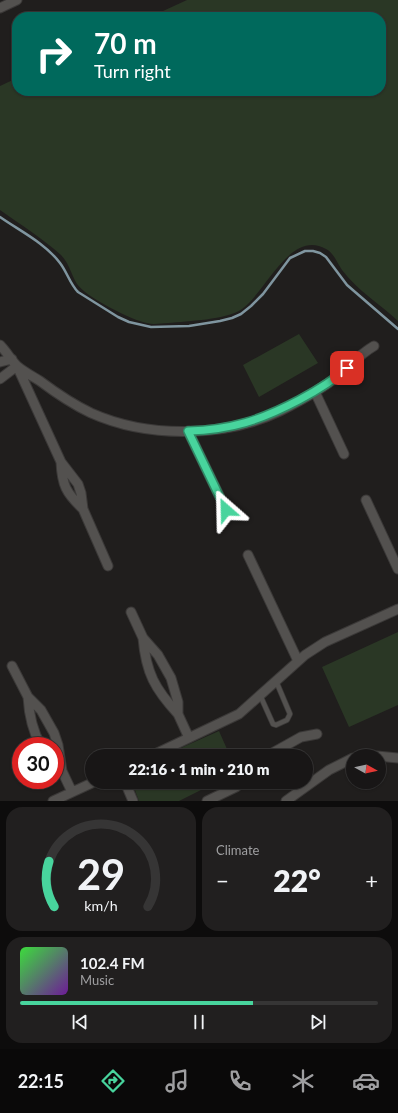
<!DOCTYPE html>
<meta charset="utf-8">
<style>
body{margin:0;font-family:Lato,sans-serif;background:#211f1f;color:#f1f3f6;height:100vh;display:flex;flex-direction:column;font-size:15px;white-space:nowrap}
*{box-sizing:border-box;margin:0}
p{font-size:13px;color:#9f9fa1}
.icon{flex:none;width:22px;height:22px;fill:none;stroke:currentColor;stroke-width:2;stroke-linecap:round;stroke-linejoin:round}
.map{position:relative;height:801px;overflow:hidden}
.drawer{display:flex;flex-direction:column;gap:6px;padding:6px;background:#0d0c0c;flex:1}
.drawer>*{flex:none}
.hud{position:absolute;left:12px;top:12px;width:374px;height:84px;border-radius:16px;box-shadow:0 1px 3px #0004,0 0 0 1px #363535;background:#00695c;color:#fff;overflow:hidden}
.needle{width:26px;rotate:98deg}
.tools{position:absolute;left:346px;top:749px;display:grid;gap:8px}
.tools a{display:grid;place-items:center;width:40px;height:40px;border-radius:50%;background:#181616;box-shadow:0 1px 3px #0004,0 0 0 1px #363535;font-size:20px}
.speed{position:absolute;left:12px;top:737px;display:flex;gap:8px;font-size:20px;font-weight:700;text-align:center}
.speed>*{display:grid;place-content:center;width:52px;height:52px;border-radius:50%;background:#181616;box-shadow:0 1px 3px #0004,0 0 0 1px #363535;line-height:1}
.speed .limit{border:6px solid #d22;background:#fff;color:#111}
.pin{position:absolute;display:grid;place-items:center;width:34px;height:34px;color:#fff;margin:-17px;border-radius:8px;box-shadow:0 2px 6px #0006}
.me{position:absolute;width:44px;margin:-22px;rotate:335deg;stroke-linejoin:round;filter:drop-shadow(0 0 3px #0008)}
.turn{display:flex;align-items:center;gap:14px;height:84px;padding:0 16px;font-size:18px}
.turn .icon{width:52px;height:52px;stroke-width:2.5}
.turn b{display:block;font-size:28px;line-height:34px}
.big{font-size:30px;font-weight:800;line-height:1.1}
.drawer .tile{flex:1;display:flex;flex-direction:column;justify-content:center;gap:6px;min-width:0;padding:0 14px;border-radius:16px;background:#211f1f}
.drawer .dial{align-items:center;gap:0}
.dial svg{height:104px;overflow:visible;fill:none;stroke:#363535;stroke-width:7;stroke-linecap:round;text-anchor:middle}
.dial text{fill:#f1f3f6;stroke:none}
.song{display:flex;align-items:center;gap:12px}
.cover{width:48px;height:48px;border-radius:6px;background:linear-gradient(135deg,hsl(120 70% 55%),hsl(280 70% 35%))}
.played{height:4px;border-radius:2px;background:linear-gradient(90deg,#48d49d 65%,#363535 65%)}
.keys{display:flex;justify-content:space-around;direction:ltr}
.heat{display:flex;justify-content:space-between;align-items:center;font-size:22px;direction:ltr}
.drawer .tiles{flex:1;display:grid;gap:6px;grid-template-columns:1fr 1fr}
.tile:last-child{grid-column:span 2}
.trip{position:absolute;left:85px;top:749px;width:228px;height:40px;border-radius:20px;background:#181616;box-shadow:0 1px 3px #0004,0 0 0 1px #363535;font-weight:800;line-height:40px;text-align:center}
.tab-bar{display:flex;height:64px;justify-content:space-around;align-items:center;background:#0a0909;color:#9f9fa1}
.tab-bar .icon{width:28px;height:28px}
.tab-bar .current{color:#48d49d}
.tab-bar b{font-size:18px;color:#f1f3f6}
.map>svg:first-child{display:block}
.green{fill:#2a3725}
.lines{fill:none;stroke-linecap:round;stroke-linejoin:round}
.stream{stroke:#7f959f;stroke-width:2.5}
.lane-casing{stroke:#3b3938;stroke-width:6}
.street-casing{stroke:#3b3938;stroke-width:11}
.lane{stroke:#53514f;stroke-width:4.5}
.street{stroke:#53514f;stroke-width:9}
.route-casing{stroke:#2f8a66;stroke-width:10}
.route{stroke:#48d49d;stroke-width:7}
</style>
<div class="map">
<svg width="398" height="801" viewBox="0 0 398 801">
<rect width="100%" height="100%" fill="#201e1d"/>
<path class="green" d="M187,0H398V321C380,304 358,291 342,270C337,263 334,253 326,249C290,229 266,292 242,309C226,320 188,321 168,323C161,323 154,325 147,323C131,320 86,297 77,284C71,274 69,263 61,255C42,238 21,225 0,210V86L17,78V91H381V17H150Z
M299,334L318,363L259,397L243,365Z
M398,632V705L349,727L322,667Z
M219,731L230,756H163Z
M132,782H217L179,801H139Z"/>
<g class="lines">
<path class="stream" d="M0,217C20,231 45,243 60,263C67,272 70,284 78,292L118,317L129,322L151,327L189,326L220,321L232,318L241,314L251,306L263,294L290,258L305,251H313L320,253L326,257L347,285L398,329"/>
<g class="lane-casing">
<path id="lane" d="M260,695L273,724L276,725L287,720L290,714L276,681"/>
</g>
<g class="street-casing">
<path id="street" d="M0,8L17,0
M0,345C6,351 11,360 17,366C24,372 32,376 40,381C56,393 72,404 91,413C147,438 224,438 280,411C300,401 321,390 339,375C351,365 360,354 374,346
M0,362L12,359
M0,379L17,366L61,462
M315,392L344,454
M188,431L226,510
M366,500L398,569
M83,509C66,493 62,485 61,462L78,484L81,493L83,509L108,566
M248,555L298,661
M131,612L143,638L158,655L171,678L178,702V714C155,689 146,673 143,638
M12,666L28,697L41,710L54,733L58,745L62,771L55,763
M28,697C29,715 32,730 41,746
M178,714L189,738
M151,756L239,714L305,655L325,642L398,609
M267,756L301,737L317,734
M366,756H377L398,758
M62,771L72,792
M125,782L133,801
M53,801L94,782
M207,801L236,787L242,782
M286,801L329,770L353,758"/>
</g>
<use href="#lane" class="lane"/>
<use href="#street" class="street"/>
</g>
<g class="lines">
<g class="route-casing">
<path id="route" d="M226,510L188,431C231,430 261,420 299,400C316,391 333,381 347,368"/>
</g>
<use href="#route" class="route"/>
</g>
</svg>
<div class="tools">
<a><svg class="needle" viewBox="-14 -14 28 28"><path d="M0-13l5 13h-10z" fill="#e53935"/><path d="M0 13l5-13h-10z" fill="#9f9fa1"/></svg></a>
</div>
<div class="speed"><div class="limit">30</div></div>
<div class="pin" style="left:347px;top:368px;background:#d93025"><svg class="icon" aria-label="arrive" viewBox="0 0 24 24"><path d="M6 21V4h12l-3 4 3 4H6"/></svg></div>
<svg class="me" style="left:226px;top:510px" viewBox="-20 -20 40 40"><path d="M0-17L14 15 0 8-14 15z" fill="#48d49d" stroke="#fff" stroke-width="4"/></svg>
<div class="trip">22:16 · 1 min · 210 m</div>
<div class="hud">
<div class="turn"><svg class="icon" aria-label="right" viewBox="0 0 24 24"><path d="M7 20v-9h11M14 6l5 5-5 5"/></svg><div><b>70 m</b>Turn right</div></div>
</div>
</div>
<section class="drawer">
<div class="tiles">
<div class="tile dial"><svg viewBox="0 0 100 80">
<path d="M14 69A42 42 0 1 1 86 69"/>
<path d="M14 69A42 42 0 0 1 10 34" stroke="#48d49d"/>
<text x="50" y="56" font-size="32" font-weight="700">29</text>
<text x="50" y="72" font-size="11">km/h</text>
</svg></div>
<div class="tile"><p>Climate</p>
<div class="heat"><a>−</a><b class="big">22°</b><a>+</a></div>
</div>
<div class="tile">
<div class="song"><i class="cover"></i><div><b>102.4 FM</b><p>Music</p></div></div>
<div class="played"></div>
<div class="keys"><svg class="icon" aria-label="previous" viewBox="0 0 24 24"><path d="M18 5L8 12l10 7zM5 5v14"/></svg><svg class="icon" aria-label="pause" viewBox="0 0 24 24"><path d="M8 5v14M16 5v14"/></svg><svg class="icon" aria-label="next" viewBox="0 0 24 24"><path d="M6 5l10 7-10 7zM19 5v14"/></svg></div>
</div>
</div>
</section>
<nav class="tab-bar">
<b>22:15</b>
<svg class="icon current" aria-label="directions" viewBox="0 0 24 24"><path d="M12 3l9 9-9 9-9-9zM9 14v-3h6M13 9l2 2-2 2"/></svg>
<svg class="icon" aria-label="music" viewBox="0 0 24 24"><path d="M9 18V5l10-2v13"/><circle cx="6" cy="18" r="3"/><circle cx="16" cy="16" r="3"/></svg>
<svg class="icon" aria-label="phone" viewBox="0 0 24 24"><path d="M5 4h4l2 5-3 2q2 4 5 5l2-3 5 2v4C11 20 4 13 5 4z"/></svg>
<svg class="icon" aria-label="climate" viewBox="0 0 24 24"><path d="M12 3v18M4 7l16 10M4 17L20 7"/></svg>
<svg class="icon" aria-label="car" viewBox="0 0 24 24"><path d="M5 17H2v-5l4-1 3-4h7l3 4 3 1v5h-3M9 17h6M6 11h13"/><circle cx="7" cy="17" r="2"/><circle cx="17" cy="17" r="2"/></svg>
</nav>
